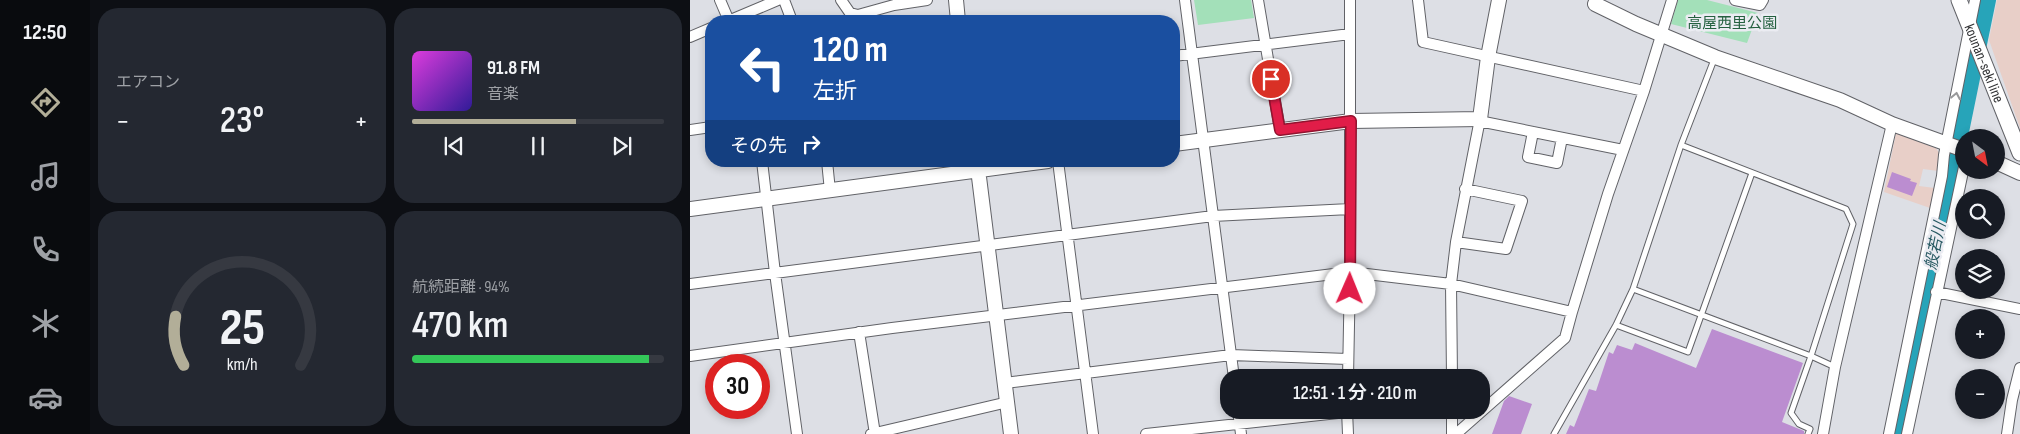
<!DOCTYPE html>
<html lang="ja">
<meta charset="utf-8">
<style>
body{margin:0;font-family:"Sofia Sans Condensed","Noto Sans JP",sans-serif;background:#242831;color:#f1f3f6;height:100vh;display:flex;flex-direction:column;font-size:19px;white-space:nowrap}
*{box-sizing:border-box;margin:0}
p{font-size:16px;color:#9ea1a6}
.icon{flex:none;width:28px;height:28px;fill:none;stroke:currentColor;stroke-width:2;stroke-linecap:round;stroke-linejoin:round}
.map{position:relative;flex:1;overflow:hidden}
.drawer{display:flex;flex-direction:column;gap:8px;padding:8px;background:#0d0f14;width:600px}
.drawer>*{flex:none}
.guide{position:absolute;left:15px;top:15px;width:475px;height:152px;border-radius:20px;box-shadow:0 2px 8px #0003;background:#1a4fa0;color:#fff;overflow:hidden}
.needle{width:32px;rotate:148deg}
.fabs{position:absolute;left:1265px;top:129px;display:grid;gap:10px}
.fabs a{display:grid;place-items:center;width:50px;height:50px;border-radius:50%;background:#171b24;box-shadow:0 2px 8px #0003;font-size:25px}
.speed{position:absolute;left:15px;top:354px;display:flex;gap:10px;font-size:25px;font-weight:700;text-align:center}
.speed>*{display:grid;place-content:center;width:65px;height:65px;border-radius:50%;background:#171b24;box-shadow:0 2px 8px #0003;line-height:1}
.speed .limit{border:8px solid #d22;background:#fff;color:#111}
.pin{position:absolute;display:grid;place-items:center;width:42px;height:42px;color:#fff;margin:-21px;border:2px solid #fff;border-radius:50%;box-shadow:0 1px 5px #0007}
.me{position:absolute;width:55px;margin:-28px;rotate:1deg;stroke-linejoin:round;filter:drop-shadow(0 0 4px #0008)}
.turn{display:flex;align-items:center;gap:18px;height:105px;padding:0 25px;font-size:22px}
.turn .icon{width:65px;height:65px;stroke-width:2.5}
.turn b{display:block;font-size:35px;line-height:42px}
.then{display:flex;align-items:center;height:48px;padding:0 25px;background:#0003;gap:10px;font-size:19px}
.big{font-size:38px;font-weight:600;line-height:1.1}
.drawer .tile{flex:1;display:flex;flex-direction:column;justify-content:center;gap:8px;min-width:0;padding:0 18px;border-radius:20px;background:#242831}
.drawer .dial{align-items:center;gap:0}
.dial svg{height:130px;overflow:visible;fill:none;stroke:#363941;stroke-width:7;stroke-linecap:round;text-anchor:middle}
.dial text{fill:#f1f3f6;stroke:none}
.song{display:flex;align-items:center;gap:15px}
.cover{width:60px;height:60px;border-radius:8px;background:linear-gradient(135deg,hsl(300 70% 55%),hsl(250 70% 35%))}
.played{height:5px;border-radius:2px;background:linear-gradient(90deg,#b2ae98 65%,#363941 65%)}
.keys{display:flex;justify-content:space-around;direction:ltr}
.heat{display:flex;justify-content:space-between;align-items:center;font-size:28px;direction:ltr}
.charge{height:8px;border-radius:4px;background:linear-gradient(90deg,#34c759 94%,#363941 0)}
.drawer .tiles{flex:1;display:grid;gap:8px;grid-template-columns:repeat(2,1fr)}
.trip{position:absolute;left:530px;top:369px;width:270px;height:50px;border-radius:20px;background:#171b24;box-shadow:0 2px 8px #0003;font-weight:600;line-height:50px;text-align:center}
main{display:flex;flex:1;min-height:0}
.tab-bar{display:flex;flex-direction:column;width:90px;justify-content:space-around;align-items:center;background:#090b0e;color:#9ea1a6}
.tab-bar .icon{width:35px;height:35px}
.tab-bar .on{color:#b2ae98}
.tab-bar b{font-size:22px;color:#f1f3f6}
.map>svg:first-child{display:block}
.commercial{fill:#e8cfc8}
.green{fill:#a3e0b9}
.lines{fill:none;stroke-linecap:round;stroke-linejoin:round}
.river{stroke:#27a4b9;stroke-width:18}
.building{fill:#bb8dd0}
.lane-casing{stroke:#616267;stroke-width:7}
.street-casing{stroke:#616267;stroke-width:12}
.secondary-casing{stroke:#616267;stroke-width:16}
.primary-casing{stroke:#616267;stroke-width:17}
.lane{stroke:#fff;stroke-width:5}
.street{stroke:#fff;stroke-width:10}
.secondary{stroke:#fff;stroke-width:14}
.primary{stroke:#fff;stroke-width:15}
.oneway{stroke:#98999a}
.route-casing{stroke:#92132f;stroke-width:12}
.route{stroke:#e11d48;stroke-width:9}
.labels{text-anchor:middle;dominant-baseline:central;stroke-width:5;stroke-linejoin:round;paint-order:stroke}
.park-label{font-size:15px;fill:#256140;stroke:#ebecf2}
.street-label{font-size:15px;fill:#323335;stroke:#ebecf2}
.water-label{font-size:16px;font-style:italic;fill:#295a63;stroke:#ebecf2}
</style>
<main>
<nav class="tab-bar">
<b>12:50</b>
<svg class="icon on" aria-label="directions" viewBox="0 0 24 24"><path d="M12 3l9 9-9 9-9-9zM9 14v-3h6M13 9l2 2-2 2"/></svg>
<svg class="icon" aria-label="music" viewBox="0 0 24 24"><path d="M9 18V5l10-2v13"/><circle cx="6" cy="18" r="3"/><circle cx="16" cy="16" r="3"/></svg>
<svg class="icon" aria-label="phone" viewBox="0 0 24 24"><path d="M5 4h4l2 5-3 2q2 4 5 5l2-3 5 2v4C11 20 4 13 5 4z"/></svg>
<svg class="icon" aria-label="climate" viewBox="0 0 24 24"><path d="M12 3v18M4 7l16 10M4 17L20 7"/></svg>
<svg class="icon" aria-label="car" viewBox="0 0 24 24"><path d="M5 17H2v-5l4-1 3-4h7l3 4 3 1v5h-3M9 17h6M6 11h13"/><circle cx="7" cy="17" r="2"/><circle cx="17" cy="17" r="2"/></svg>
</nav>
<section class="drawer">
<div class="tiles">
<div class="tile"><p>エアコン</p>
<div class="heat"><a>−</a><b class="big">23°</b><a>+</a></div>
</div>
<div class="tile">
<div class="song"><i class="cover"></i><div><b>91.8 FM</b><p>音楽</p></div></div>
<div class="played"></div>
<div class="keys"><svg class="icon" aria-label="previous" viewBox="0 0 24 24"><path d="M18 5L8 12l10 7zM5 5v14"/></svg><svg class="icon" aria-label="pause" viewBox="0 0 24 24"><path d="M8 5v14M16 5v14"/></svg><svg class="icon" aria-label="next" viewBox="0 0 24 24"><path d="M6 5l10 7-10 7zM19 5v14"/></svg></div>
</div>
<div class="tile dial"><svg viewBox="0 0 100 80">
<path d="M14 69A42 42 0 1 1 86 69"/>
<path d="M14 69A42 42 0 0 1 9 39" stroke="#b2ae98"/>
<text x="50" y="56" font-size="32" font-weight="700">25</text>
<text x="50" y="72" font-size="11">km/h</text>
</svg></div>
<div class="tile"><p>航続距離 · 94%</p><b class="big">470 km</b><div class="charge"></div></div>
</div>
</section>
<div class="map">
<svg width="1330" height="434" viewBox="0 0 1330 434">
<rect width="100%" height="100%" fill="#dddfe5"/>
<path class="commercial" d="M1307,0H1330V128L1299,40Z
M1206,133L1246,148L1249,153L1248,171L1233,169L1229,186L1245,188L1240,208L1194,192Z"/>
<path class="green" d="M504,0H561L564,18L508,25Z
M988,0H1017L1068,13L1057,43L981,24Z"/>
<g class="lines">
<path class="river" d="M1208,434L1297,0"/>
</g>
<path class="building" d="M1202,172L1221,179L1220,181L1227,183L1222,196L1197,187Z
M1022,329L1113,363L1092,422L1114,431V434H876L880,425L884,427L899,389L906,391L919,352L923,354L927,345L942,350L945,343L1006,368Z
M819,396L842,404L831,434H802L814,401Z"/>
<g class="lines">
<g class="lane-casing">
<path id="lane" d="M991,145L1156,209L1163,224L1121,356L1101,413L1109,424L1120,429L1118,434
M943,289L1121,356L1145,367
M926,325L998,352L1062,173
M864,434L926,325L943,289L991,145L1025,57"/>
</g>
<g class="street-casing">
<path id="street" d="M30,0L39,21
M94,0L102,21
M151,0L160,13L168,15L204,5L237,0
M495,0L544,378
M568,0L590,130
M728,0L733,42L954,91
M1045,0L1070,5L1073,0
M38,21L88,0
M0,37L21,28
M484,56L660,34
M789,121L933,150
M0,130L21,127
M843,132L838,157L867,163L872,138
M72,161L85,273L107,434
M137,161L140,191
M368,161L403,434
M766,242L816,249L832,201L775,189
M0,284L523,216L660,209
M1246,292L1330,309
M169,332L185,434
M0,356L202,328L660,272L761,284L882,312L918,194L954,91L982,0
M658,378L660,272V0
M762,378L761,284L766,242L790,119
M315,383L541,355L658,359
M548,410L551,434
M657,410L658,434
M762,410V434
M181,434L318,402
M456,434L657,412
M766,434L875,338L882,312
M1133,434L1145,367L1202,124
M1199,434L1252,176L1254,155L1285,0
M1217,434L1274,167
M1317,434L1322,400L1330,368"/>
</g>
<g class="secondary-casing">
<path id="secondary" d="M266,0L268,21
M905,4L946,24L1025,57L1150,100L1202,124L1274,150
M484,144L661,121L790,119L798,57L809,0
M287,161L321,434
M1306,162L1330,173
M0,209L358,161"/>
</g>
<g class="primary-casing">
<g id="primary">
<path id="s1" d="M1269,0L1330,153"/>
</g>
</g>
<use href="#lane" class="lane"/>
<use href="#street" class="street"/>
<use href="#secondary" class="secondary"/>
<use href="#primary" class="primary"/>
</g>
<defs><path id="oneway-chevron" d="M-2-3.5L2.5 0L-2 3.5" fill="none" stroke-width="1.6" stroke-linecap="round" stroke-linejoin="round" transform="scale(1.25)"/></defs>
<use class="oneway" href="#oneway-chevron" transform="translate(1266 96) rotate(-79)"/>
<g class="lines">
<g class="route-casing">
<path id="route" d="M581,79L590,130L661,121L660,289"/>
</g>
<use href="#route" class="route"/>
</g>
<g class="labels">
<g class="park-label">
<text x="1042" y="23">高屋西里公園</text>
</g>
<g class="street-label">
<text stroke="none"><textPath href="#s1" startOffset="68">kounan-seki line</textPath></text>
</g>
<g class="water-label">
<text transform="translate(1246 246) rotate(-78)">般若川</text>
</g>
</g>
</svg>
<div class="fabs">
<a><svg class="needle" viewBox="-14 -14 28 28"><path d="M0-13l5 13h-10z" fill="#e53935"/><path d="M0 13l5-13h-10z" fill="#9ea1a6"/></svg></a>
<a><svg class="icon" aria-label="search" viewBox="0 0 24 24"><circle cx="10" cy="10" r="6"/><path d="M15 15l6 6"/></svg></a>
<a><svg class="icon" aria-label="layers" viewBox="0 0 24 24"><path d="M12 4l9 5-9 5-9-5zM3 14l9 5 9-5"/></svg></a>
<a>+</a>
<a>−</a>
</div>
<div class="speed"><div class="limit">30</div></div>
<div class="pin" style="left:581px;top:79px;background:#d93025"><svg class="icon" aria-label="arrive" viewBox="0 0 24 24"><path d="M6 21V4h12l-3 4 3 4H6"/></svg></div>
<svg class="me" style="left:660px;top:289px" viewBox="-20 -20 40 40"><circle r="19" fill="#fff"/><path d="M0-13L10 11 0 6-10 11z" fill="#e11d48"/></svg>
<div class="trip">12:51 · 1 分 · 210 m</div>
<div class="guide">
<div class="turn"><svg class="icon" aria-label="left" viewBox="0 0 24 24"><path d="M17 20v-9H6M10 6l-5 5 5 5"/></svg><div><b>120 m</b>左折</div></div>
<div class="then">その先<svg class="icon" aria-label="right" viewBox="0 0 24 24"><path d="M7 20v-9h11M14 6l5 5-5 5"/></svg></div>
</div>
</div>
</main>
